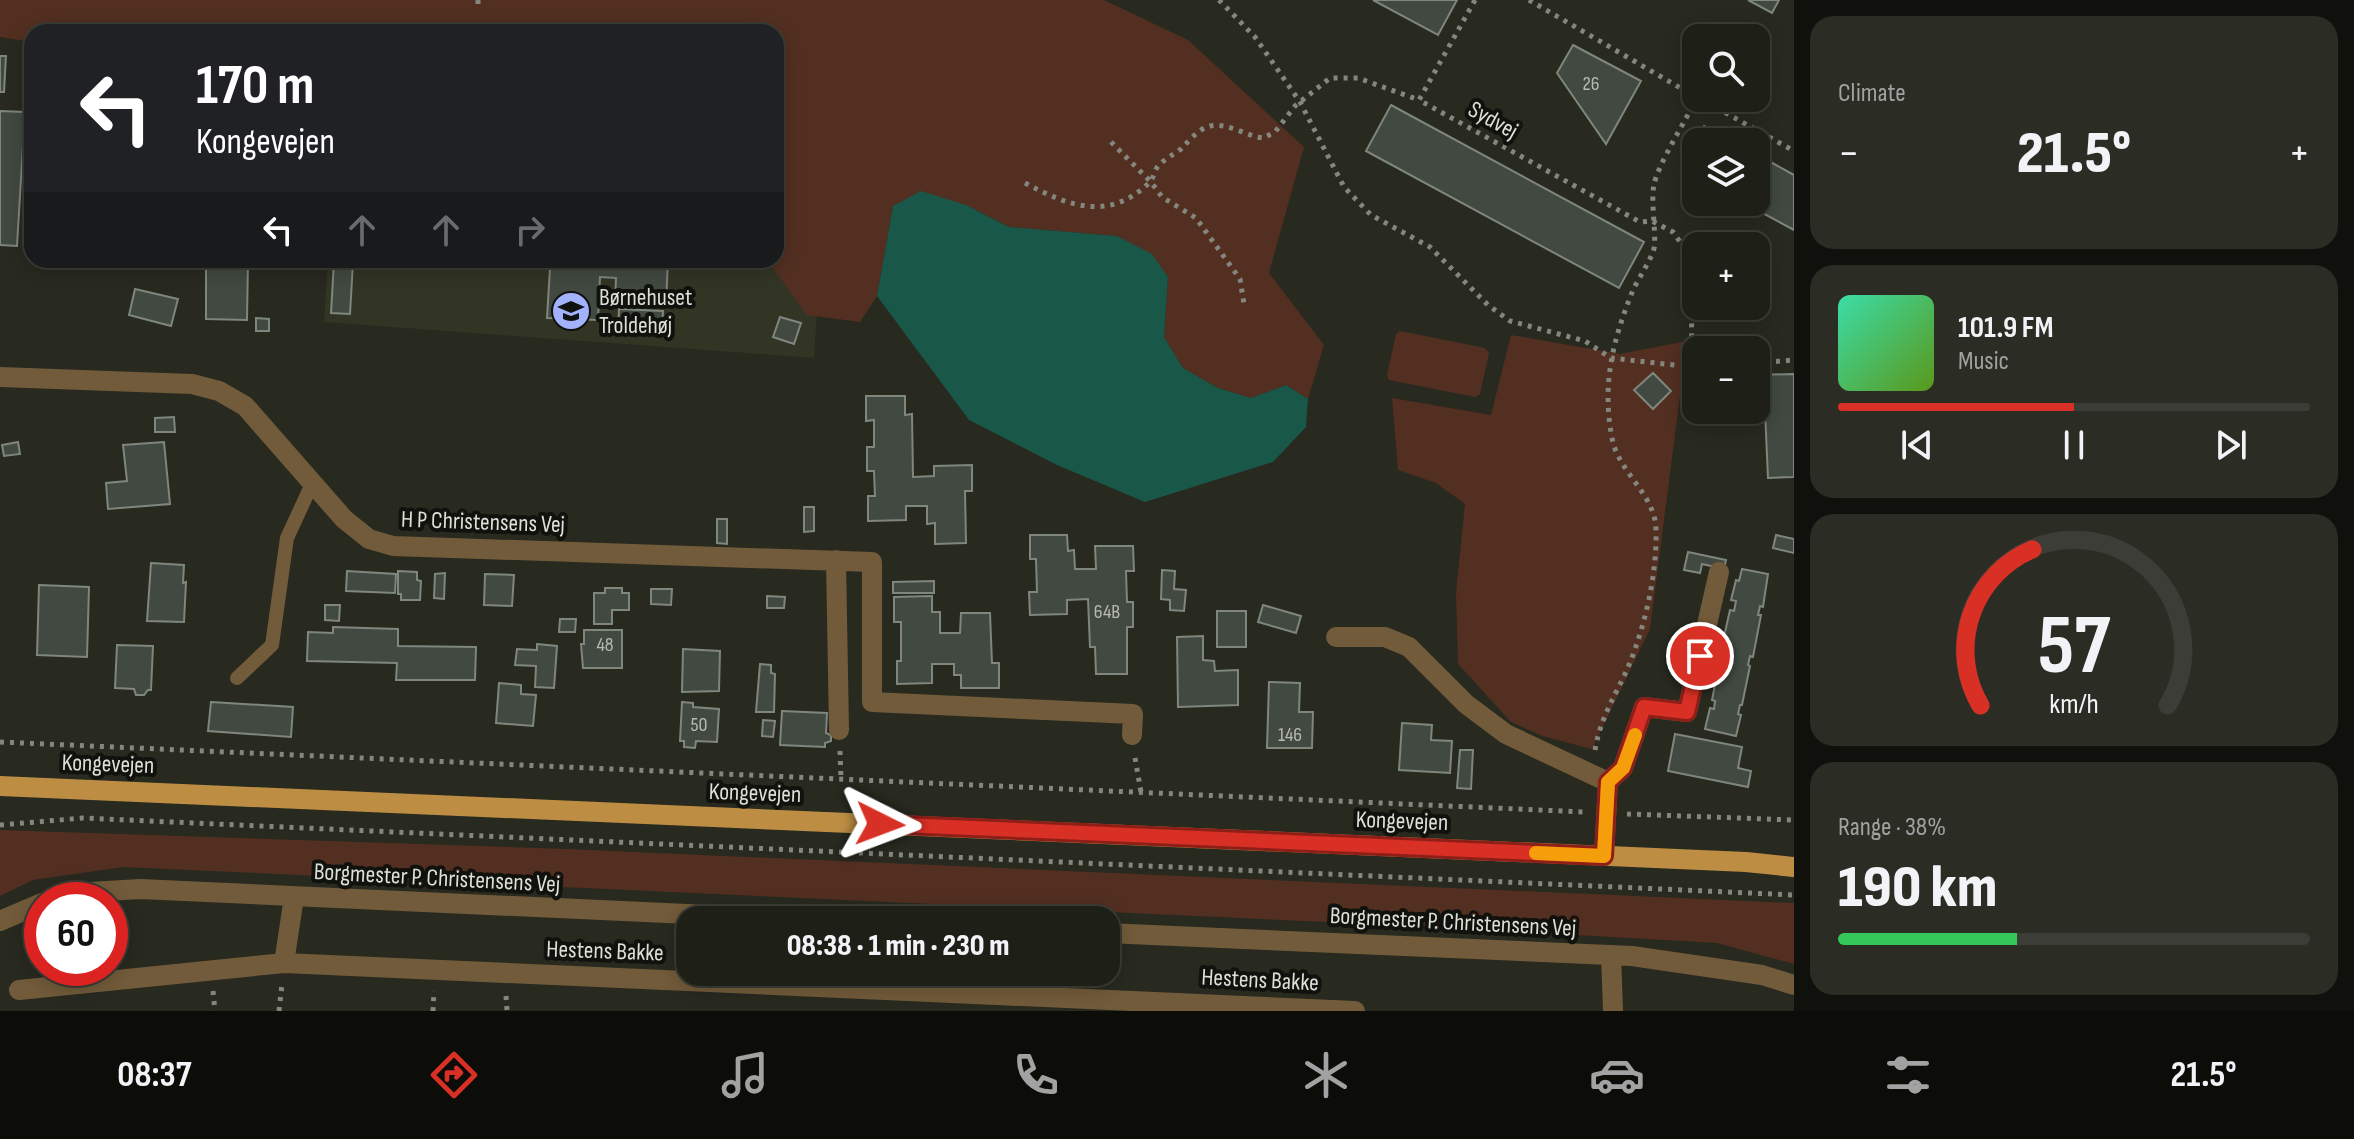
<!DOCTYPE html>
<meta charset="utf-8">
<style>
body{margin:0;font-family:"Sofia Sans Condensed",sans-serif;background:#2b2c24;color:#f1f3f6;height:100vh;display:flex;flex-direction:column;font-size:30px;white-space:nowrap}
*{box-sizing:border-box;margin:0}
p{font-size:26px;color:#a1a2a1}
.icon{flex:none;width:44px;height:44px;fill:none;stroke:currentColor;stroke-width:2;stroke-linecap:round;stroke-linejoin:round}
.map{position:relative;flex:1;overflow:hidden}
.side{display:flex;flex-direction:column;gap:16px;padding:16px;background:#10110d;width:560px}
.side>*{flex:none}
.guide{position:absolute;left:24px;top:24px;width:760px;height:244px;border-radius:24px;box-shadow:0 4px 20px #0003,0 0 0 2px #3c3d36;background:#202124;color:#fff;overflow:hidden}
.controls{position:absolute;left:1682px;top:24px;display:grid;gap:16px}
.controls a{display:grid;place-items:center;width:88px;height:88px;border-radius:16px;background:#1e1f17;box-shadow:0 4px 20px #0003,0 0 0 2px #3c3d36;font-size:40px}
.speed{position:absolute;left:24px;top:882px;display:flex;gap:16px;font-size:40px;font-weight:700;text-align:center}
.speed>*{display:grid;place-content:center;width:104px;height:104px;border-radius:50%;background:#1e1f17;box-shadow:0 4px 20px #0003,0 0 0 2px #3c3d36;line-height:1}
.speed .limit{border:12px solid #d22;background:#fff;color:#111}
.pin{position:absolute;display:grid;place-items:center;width:68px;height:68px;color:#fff;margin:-34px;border:4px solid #fff;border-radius:50%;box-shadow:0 2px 8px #0007}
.me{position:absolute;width:88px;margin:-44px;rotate:93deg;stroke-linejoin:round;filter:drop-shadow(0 0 6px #0008)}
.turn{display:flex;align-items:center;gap:28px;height:168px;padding:0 40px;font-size:36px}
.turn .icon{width:104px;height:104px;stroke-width:2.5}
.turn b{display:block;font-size:56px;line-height:68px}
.lanes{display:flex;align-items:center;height:76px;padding:0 40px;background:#0003;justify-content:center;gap:40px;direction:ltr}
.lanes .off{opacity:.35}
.big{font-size:60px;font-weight:800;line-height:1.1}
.side .tile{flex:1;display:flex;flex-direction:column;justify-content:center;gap:12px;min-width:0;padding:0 28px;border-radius:24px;background:#2b2c24}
.side .dial{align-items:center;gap:0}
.dial svg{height:208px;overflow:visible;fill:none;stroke:#3c3d36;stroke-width:7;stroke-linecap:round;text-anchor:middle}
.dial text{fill:#f1f3f6;stroke:none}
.song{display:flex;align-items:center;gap:24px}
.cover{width:96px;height:96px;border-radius:12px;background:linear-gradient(135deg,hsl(160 70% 55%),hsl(90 70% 35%))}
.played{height:8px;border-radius:4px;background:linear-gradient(90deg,#d93025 50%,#3c3d36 50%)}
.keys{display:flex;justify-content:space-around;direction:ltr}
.heat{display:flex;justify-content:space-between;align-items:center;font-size:44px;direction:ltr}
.charge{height:12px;border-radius:6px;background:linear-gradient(90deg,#34c759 38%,#3c3d36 0)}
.trip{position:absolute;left:676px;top:906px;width:444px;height:80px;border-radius:24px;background:#1e1f17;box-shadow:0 4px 20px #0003,0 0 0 2px #3c3d36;font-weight:800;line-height:80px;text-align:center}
.tabs{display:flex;height:128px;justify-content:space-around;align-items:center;background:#0c0c09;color:#a1a2a1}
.tabs .icon{width:56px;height:56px}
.tabs .active{color:#d93025}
.tabs b{font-size:36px;color:#f1f3f6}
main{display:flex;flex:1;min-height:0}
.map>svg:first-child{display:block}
.built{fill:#323424}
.green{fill:#522f21}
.water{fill:#195749}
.building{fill:#424941;stroke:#7e867d;stroke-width:2}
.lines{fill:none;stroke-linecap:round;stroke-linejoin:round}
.path{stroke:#85867e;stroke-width:5;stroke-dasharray:4 6;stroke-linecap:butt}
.lane{stroke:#725b3a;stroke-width:14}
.street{stroke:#725b3a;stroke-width:20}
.primary{stroke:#bc8d43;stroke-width:20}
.route-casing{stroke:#8d1f18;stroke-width:20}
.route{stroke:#d93025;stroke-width:14}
.slow{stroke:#f59e0b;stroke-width:14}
.labels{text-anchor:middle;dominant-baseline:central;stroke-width:8;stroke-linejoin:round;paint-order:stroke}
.number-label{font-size:20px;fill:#b7bab2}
.street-label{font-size:24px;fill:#dedfd8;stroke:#11110d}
.poi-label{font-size:24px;fill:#dedfd8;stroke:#11110d;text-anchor:start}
</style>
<main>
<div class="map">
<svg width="1794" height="1011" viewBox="0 0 1794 1011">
<rect width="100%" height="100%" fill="#28291f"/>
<path class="built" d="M328,260H776L818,299L814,358L324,322Z"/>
<path class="green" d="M0,0H1104L1188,40L1304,147L1269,273L1324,345L1308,399L1286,385L1251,398L1218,388L1183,368L1164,337L1168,277L1117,236L1009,227L966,205L893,206L877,296L860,322L807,315L767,260H776V32H32V42L0,37Z
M1400,331L1485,348L1489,353L1480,394L1475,397L1389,380L1387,375L1396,334Z
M1511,335L1620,354L1687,341L1650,629L1592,749L1542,736L1511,722L1458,664L1456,593L1465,504L1436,483L1398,470L1392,398L1491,415Z
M0,830L567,849L1794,903V964L1717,943L1435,927L123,867L33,880L0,896Z"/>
<path class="water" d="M921,191L966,205L1009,227L1117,236L1152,254L1168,277L1164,337L1183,368L1218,388L1251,398L1286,385L1308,399L1306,427L1273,462L1145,502L1057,465L969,420L877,296L893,206Z"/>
<path class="building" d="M1373,0H1457L1438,35Z
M1748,0H1779L1772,13Z
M1573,45L1641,81L1606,144L1557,73Z
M0,56H6L4,92H0Z
M1391,105L1644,242L1619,288L1366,151Z
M0,111L25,112L17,246L0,245Z
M1704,126L1734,142H1696V177L1681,169Z
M1756,154L1794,175V230L1742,202H1756Z
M206,260H248L247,320L206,319Z
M402,260H453V269L402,266Z
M573,260H668L666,304L615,301L616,278L600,277L598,320L547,318L550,268L572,269Z
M334,261L353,262L350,314L331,313Z
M135,289L178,299L171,326L129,315Z
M619,309L663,311L662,332L618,330Z
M780,317L801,323L794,344L773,337Z
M256,318L269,319V331H256Z
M1653,373L1671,391L1653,409L1634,390Z
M1794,374V477L1768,478L1765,411L1694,414L1693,378H1696V410H1756V375Z
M866,396H905V415L912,414L913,477L934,476V466L972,465V491H965L966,543L935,544V523L927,524V506H906V520L868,521V496H875L874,471H867V447H874V420L866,421Z
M174,417L175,432H155V418Z
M18,442L20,454L4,456L2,445Z
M164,442L170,504L108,509L106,483L127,481L123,445Z
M804,507H814V531L804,532Z
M717,519H727V544L717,543Z
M1030,535H1067L1068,551L1074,550L1075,569H1096L1095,546H1133L1134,571H1126L1127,602H1133V627H1127V674H1096L1095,647H1090L1088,599L1067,600V614L1030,615L1029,592H1037L1036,559H1030Z
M1776,535L1794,539V553L1773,548Z
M1688,552L1726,560L1724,569L1702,564L1700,573L1684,570Z
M151,563L184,565L183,583L186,582L184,622L147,621Z
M1742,569L1768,574L1763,607L1760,606L1758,615H1761L1753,657L1750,656L1748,665L1750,666L1742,705H1740L1738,714L1741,715L1736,736L1705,729L1710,708L1714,709L1715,701L1712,700L1720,659L1724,660L1726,651L1721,650L1730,610L1734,611L1736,601L1731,600L1736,580L1739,581Z
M1162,570L1175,571L1174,589L1186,590L1184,611L1170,610V600L1161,599Z
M347,571L396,574L395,593L346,591Z
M398,571L417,572V580L421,581L420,600H401V594H398Z
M445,573L444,599L434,598L435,574Z
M485,574L514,575L512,606L484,605Z
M934,581V593H893V582Z
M39,585L89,587L87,657L37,655Z
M605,588H622V593H629V610H612V624H594V593H605Z
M651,589H672L671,605L651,604Z
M767,596L785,597L784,608H767Z
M932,596V612H940V633H960L961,613H990L992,663H999V688H961V675H954V664H932V683L897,684V661H901V622H894V597Z
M325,605H340L339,621L325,620Z
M1263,605L1301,616L1296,633L1258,622Z
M1217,611H1246V647H1217Z
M560,619H576L575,632H559Z
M333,627L398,629V646L476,647L475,680H396L397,663L307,661L308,632L333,633Z
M584,630H622V668H583L581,644H584Z
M1203,636V660L1214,661L1215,671L1238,670V705L1178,707L1177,637Z
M537,644L557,646L554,688L535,687L536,666L515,665L517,649L537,650Z
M117,645L153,646L151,690H148L144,695H136L134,689L115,688Z
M683,649L720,651L719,691L682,692Z
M760,664L771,665V673L775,674L774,712H756Z
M1269,682L1300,683L1299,712H1313L1312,748H1267Z
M499,683L521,685V694L536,695L533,726L496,723Z
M211,702L293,707L291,737L208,731Z
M682,702L693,703V707L719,709L717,742L696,741L695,748L684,747V741H680Z
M782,711L827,713L826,733L831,735V741L825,743V747L780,745Z
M763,720L775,721L773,737L762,736Z
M1402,723L1432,725L1431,740L1452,741L1450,773L1399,770Z
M1675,734L1742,747L1738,768L1751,771L1748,787L1668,771Z
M1460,750H1473L1471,789L1457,788Z"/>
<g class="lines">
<path class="path" d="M478,0V8
M1219,0L1255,37L1300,102L1344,187L1371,215L1430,247L1488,305L1510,321L1585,341L1611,358L1692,367
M1475,0L1419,100L1640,222L1652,221L1673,232L1691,257L1692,367L1696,366
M1529,0L1696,97
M1699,98L1794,151
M1111,142L1151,182L1162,197L1196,218L1240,279L1244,304
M1025,183C1069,206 1108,222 1149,183C1155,177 1154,168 1161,163C1167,158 1174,154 1181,149C1189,141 1198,129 1210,126C1226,122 1247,136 1263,138L1275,132L1295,106L1330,78H1358L1419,100
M1756,363L1794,360
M0,742L1585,812
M1595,750C1602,709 1623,686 1635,649C1648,612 1657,569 1656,529C1655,494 1618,472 1612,438C1602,386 1612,343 1631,295C1637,280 1647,267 1653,252C1658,241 1650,202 1654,185C1657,166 1687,118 1697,98
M840,751L841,779
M1135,758L1141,792
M1627,814L1794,820
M0,825L83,818L1794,895
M689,959L690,939
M213,991L215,1011
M506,996L507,1011
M279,1011L282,984
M433,1011L434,991"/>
<path class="lane" d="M237,678L272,645L287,538L312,484"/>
<path class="street" d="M0,377L192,384L219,391L245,406L344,519L369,539L393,546L872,562V702L1133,714L1132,735
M836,560L839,730
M1336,637H1385L1409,647L1466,704L1506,734L1608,782
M1604,856L1608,782L1623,768L1644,707L1687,712L1719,572
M55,900L90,892L140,889L818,920
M0,921L42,903
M1106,933L1632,956L1762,975L1794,985
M1611,955L1613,1011
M284,963L294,897
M19,990L284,963L1355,1011"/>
<path class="primary" d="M0,786L1746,862L1794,867"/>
</g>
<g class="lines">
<g class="route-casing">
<path id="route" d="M880,824L1604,856L1608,782L1623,768L1644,707L1687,712L1700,656"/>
</g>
<use href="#route" class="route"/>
<path class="slow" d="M1536,853L1604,856L1608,782L1623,768L1635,735"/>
</g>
<defs>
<g id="school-disc" transform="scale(2)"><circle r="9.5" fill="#a3b2fd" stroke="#11110d"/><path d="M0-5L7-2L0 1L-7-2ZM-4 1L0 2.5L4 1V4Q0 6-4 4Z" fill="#111"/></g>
</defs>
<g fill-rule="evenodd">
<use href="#school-disc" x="571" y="311"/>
</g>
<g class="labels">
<g class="number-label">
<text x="1591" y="84">26</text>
<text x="1107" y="612">64B</text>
<text x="605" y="645">48</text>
<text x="699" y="725">50</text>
<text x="1290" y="735">146</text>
</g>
<g class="street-label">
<text transform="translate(1493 120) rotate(29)">Sydvej</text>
<text transform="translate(483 522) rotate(2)">H P Christensens Vej</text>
<text transform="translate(108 764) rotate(2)">Kongevejen</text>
<text transform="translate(755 793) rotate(2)">Kongevejen</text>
<text transform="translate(1402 821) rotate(2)">Kongevejen</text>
<text transform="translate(437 878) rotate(3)">Borgmester P. Christensens Vej</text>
<text transform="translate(1453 922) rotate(3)">Borgmester P. Christensens Vej</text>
<text transform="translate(605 951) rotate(2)">Hestens Bakke</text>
<text transform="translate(1260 980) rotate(3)">Hestens Bakke</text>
</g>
<g class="poi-label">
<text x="599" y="297">Børnehuset<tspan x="599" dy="28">Troldehøj</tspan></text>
</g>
</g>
</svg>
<div class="controls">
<a><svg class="icon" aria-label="search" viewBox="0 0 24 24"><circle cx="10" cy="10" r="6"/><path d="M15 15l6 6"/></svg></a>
<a><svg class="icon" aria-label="layers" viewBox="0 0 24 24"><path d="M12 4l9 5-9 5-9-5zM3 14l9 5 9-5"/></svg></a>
<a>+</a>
<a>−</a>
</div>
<div class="speed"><div class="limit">60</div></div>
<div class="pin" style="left:1700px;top:656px;background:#d93025"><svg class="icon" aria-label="arrive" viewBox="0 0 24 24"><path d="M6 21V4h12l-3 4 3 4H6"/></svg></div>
<svg class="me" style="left:880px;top:824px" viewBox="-20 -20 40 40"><path d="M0-17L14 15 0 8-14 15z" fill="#d93025" stroke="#fff" stroke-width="4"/></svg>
<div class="trip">08:38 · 1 min · 230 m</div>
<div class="guide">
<div class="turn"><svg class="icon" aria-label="left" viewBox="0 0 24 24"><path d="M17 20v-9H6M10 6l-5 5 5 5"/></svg><div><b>170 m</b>Kongevejen</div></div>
<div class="lanes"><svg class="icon" aria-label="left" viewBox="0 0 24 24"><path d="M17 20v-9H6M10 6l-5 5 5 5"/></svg><svg class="icon off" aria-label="ahead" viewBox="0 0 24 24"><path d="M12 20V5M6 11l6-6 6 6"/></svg><svg class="icon off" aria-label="ahead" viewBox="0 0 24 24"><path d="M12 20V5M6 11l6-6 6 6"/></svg><svg class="icon off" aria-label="right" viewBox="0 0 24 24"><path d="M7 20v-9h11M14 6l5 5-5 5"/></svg></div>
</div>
</div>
<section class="side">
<div class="tile"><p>Climate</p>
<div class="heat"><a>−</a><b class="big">21.5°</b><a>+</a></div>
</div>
<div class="tile">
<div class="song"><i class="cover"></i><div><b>101.9 FM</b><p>Music</p></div></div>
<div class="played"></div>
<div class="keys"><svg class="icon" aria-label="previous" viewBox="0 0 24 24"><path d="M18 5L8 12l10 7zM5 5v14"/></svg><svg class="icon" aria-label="pause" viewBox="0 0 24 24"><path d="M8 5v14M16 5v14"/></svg><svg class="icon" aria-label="next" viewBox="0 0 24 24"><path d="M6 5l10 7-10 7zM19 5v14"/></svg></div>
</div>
<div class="tile dial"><svg viewBox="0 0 100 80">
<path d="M14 69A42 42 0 1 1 86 69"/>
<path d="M14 69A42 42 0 0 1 34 9" stroke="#d93025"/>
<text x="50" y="56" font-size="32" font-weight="700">57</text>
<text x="50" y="72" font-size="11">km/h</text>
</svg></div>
<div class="tile"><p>Range · 38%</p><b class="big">190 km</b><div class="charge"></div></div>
</section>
</main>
<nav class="tabs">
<b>08:37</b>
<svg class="icon active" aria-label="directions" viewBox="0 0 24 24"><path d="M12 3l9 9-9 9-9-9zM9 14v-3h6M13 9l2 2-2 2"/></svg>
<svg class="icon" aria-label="music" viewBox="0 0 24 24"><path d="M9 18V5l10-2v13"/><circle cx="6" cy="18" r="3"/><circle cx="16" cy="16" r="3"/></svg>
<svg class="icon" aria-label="phone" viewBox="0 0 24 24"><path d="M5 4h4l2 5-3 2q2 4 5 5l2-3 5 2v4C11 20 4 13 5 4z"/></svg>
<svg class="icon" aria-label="climate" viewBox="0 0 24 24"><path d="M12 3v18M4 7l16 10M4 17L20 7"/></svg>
<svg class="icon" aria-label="car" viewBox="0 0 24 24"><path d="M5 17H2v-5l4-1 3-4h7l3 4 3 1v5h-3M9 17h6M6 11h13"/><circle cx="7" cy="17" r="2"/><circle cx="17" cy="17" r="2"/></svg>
<svg class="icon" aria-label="filters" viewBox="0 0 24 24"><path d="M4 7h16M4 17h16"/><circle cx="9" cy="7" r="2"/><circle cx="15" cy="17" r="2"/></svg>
<b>21.5°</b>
</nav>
